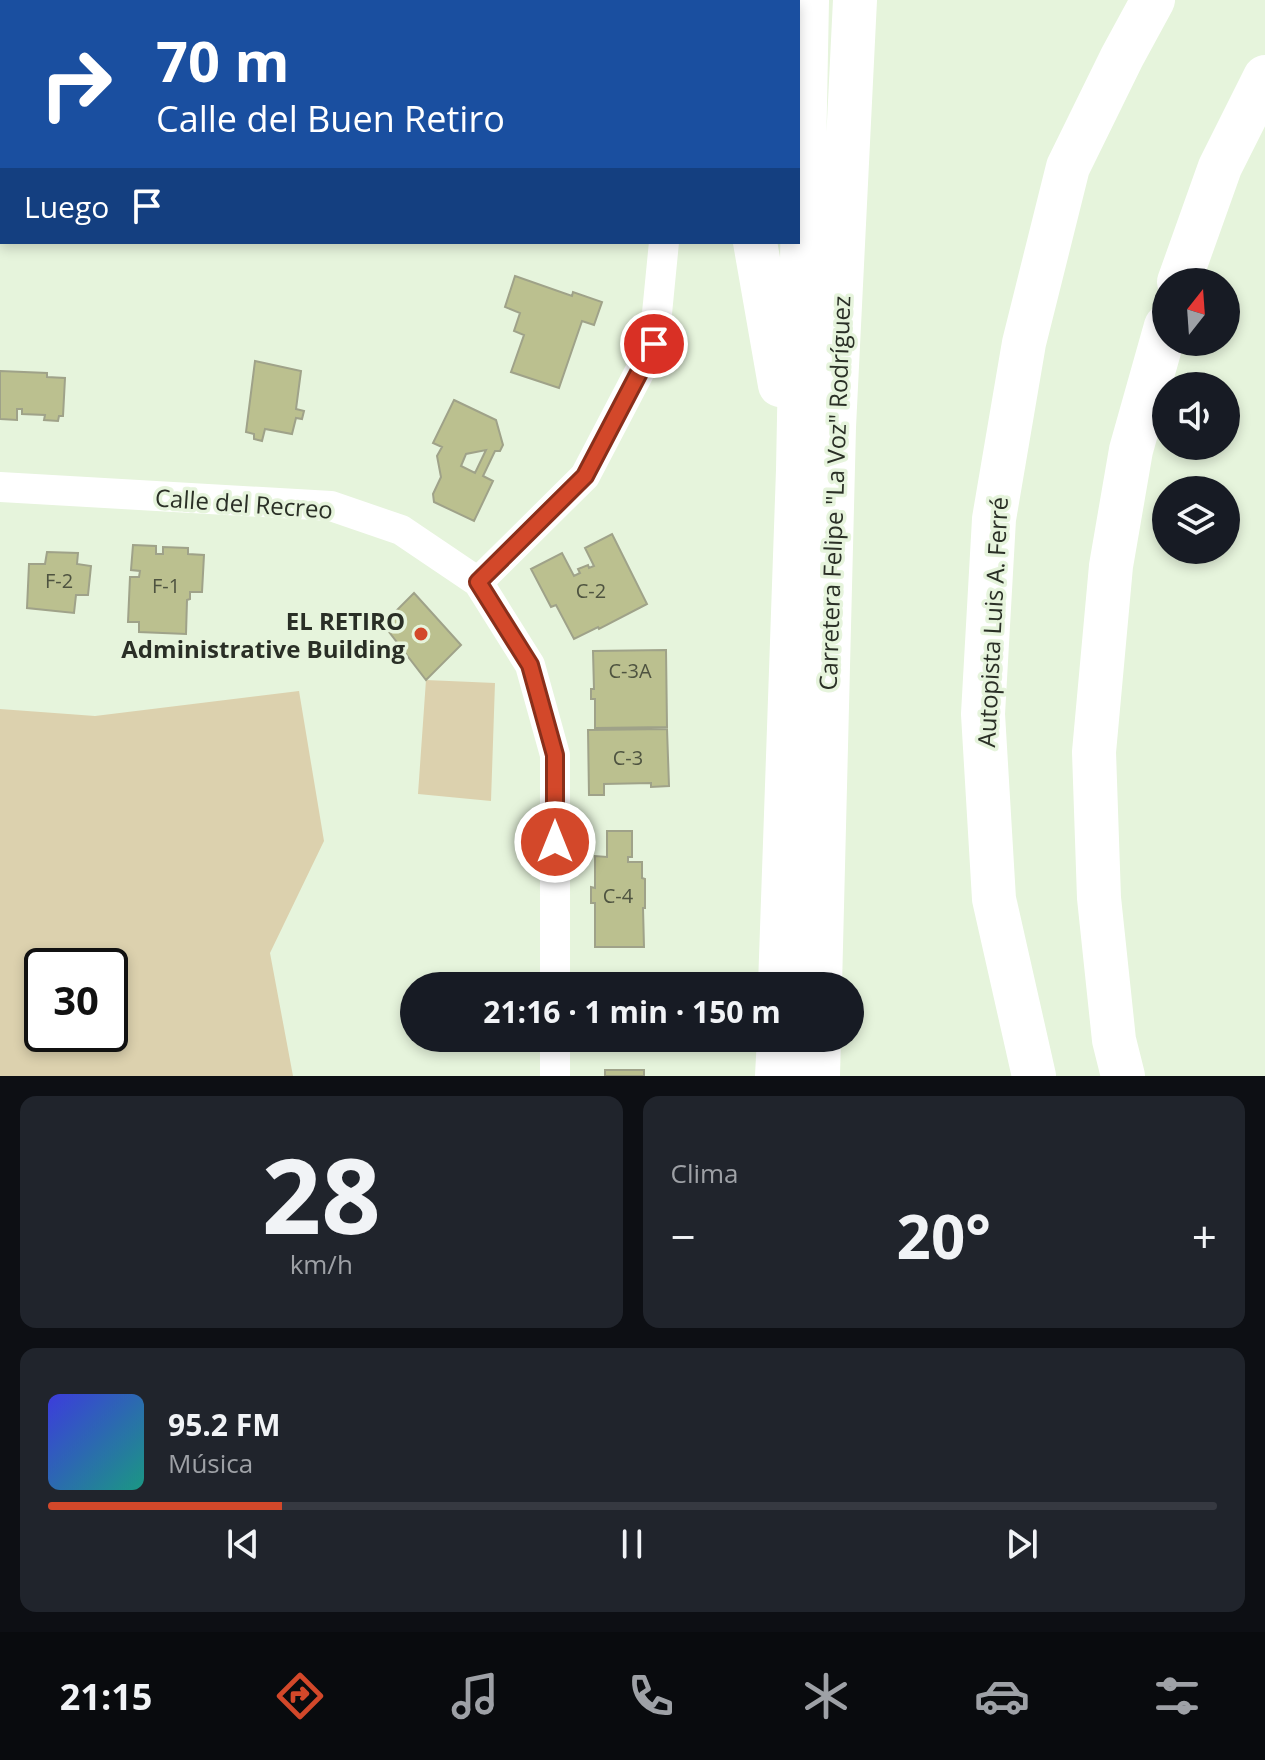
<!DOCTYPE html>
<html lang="es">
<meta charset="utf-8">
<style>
body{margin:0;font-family:"Open Sans",sans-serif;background:#20242c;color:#f1f3f6;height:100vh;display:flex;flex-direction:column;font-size:30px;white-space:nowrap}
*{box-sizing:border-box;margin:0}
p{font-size:26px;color:#9ea1a6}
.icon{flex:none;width:44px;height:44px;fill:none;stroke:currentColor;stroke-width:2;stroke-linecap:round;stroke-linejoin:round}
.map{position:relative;height:1076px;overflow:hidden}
.details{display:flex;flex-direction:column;gap:20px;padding:20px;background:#0d0f14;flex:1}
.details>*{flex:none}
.guide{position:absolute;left:0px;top:0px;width:800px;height:244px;box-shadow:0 4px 12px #0003;background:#1a4fa0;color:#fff;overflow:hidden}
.needle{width:52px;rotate:17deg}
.buttons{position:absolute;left:1152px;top:268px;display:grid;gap:16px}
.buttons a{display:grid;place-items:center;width:88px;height:88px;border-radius:50%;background:#171b24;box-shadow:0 4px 12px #0003;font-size:40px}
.speed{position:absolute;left:24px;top:948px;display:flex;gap:16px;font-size:40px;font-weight:700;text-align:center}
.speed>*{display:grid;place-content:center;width:104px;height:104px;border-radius:50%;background:#171b24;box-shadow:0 4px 12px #0003;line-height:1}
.speed .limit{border:4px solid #111;border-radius:12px;background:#fff;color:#111}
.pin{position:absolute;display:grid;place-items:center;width:68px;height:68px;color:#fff;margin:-34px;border:4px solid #fff;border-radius:50%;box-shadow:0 2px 8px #0007}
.me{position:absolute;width:88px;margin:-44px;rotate:0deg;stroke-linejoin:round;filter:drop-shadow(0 0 6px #0008)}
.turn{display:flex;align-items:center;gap:28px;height:168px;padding:0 24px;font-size:36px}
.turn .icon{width:104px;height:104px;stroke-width:2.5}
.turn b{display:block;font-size:56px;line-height:68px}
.then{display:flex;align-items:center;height:76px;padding:0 24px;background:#0003;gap:16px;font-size:30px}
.big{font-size:60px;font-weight:700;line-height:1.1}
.details .card{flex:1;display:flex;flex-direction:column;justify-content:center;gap:12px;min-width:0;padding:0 28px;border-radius:16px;background:#20242c}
.details .dial{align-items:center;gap:0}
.dial b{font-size:104px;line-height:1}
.song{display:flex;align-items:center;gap:24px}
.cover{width:96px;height:96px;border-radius:12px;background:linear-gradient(135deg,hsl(240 70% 55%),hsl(170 70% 35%))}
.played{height:8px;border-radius:4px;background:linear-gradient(90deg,#d3482a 20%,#363941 20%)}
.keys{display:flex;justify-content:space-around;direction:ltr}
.heat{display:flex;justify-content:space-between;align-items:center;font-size:44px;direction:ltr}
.details .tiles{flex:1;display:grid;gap:20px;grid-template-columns:1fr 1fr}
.card:last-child{grid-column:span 2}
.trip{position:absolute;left:400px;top:972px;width:464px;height:80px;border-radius:40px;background:#171b24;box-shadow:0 4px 12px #0003;font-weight:700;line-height:80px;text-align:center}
.tabs{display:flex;height:128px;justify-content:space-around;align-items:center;background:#090b0e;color:#9ea1a6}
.tabs .icon{width:56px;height:56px}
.tabs .selected{color:#d3482a}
.tabs b{font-size:36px;color:#f1f3f6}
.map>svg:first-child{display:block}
.green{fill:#dcd1ae;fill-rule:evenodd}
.building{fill:#bbc08f;stroke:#9fa289;stroke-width:2;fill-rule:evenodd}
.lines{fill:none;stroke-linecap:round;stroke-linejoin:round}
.minor{stroke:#fff;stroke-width:30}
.highway{stroke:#fff;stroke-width:44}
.route-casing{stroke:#892f1b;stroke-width:20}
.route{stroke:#d3482a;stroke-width:14}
.poi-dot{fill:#d3482a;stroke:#e6f4dc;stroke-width:3}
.labels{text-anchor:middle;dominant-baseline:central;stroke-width:7;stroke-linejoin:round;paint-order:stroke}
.number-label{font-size:20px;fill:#4e5340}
.street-label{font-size:24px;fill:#2a2f26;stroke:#e6f4dc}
.poi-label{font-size:24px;font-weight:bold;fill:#2a2f26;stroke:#e6f4dc;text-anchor:end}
</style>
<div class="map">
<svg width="1265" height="1076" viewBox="0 0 1265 1076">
<rect width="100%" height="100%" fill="#e6f4dc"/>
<path class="green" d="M426,680L495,683L491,801L418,794Z
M299,691L324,841L270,953L293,1076H0V709L95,716ZM42,966H110V1034H42Z"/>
<path class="building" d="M344,0H392V2H344Z
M537,0H590V1L602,2H537Z
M515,276L572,296L573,292L602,302L594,325L582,321L559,388L511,372L524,335L514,331L520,313L505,307Z
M255,361L301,371L296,409L304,411L302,419L296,418L292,434L265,429L262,441L254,439V434L246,432Z
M0,371L47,373V377L65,378L63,416H59L58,421L44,420L45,415L22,414V409H17V420L0,419Z
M454,400L496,420L503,445L500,451H495L483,476L493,481L474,521L434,502L433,494L441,477L437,456L442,447L433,443ZM486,450L475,473L461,466L466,454Z
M612,534L647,604L599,629L598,627L574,639L556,605L551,607L531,569L562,553L574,576L580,573L578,569L588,565L589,568L594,566L585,548Z
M133,545L156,546V554H163V547L188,548V554L204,555L202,592H190V599L187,600L186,634L139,632V622H128L130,577H139L140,571L131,570Z
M47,552L78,553L77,564L91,566L88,595H76L74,613L27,608L29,564H45Z
M414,593L461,645L426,680L383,624Z
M666,650L667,727L595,728V699H591V689H594L593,651Z
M667,729L669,786L651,787V783L604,784V795H589L588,730Z
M607,831H632V857H628V862H642V878L645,879V908H643L644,947H595V903H591V887L595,888V856L607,857Z
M605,1070H644V1076H605Z"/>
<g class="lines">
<path class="minor" d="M638,0V2
M38,2V0
M0,487L331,506L401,530L478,582L530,665L555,755V986
M478,582L585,476L654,344L664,242
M555,1076V1038"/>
<path class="highway" d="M705,0V2
M755,242L780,385
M1179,282L1220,167L1265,77
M780,986L798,470L807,0
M820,986L834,427L855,0
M777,1076L779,1038
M818,1076L819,1038
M1034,1076L994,899L983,714L994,519L1024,343L1068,167L1122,57L1153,0
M1123,1076L1114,1040L1099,898L1094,752L1111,566L1131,450L1166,326"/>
</g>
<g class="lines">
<g class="route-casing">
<path id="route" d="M555,842V755L530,665L478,582L585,476L654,344"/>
</g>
<use href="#route" class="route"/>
</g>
<circle class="poi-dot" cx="421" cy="634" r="8"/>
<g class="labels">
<g class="number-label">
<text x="59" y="580">F-2</text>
<text x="166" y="585">F-1</text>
<text x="591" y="590">C-2</text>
<text x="630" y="670">C-3A</text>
<text x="628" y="757">C-3</text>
<text x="618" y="895">C-4</text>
</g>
<g class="street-label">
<text transform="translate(834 493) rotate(-88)">Carretera Felipe "La Voz" Rodríguez</text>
<text transform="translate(244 503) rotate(4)">Calle del Recreo</text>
<text transform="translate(992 622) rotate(-87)">Autopista Luis A. Ferré</text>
</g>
<g class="poi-label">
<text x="405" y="620">EL RETIRO<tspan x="405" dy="28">Administrative Building</tspan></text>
</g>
</g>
</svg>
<div class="buttons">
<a><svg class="needle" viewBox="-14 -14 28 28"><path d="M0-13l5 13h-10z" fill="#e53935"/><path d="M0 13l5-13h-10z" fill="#9ea1a6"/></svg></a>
<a><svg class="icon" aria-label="sound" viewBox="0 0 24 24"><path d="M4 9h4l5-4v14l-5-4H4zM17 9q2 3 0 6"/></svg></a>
<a><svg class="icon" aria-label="layers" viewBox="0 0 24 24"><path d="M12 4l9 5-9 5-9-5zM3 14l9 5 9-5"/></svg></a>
</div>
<div class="speed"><div class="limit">30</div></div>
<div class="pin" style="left:654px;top:344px;background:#d93025"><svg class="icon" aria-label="arrive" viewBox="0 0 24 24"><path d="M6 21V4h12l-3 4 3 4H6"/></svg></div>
<svg class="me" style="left:555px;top:842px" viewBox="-20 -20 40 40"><circle r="17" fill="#d3482a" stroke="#fff" stroke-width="3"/><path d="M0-11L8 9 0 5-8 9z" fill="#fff"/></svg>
<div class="trip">21:16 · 1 min · 150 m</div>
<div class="guide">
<div class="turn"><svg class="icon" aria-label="right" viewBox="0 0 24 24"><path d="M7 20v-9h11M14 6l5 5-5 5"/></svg><div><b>70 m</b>Calle del Buen Retiro</div></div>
<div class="then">Luego<svg class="icon" aria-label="arrive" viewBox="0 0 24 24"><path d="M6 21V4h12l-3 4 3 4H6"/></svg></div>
</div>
</div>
<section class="details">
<div class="tiles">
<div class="card dial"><b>28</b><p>km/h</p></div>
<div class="card"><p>Clima</p>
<div class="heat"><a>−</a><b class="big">20°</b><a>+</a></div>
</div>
<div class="card">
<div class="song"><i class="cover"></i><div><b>95.2 FM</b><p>Música</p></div></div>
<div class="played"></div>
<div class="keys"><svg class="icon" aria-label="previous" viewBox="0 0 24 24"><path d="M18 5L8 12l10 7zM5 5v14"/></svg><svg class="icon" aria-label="pause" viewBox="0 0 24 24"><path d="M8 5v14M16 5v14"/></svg><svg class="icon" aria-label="next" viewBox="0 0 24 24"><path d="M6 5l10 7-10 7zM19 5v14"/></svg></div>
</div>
</div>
</section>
<nav class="tabs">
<b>21:15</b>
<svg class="icon selected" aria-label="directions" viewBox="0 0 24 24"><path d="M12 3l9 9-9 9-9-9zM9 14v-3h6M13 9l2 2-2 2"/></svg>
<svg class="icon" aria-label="music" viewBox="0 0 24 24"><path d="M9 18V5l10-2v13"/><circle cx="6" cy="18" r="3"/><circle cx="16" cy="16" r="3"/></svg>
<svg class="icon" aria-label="phone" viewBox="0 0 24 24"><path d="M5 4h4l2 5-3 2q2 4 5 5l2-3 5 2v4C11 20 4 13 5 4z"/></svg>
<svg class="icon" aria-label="climate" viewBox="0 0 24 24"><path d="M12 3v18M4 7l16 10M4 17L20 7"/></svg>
<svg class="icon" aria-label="car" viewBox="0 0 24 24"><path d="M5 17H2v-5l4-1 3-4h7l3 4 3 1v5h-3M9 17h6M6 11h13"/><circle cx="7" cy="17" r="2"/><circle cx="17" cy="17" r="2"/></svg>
<svg class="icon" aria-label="filters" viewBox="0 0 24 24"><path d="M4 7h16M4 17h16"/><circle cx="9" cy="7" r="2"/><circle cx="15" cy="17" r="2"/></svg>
</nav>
